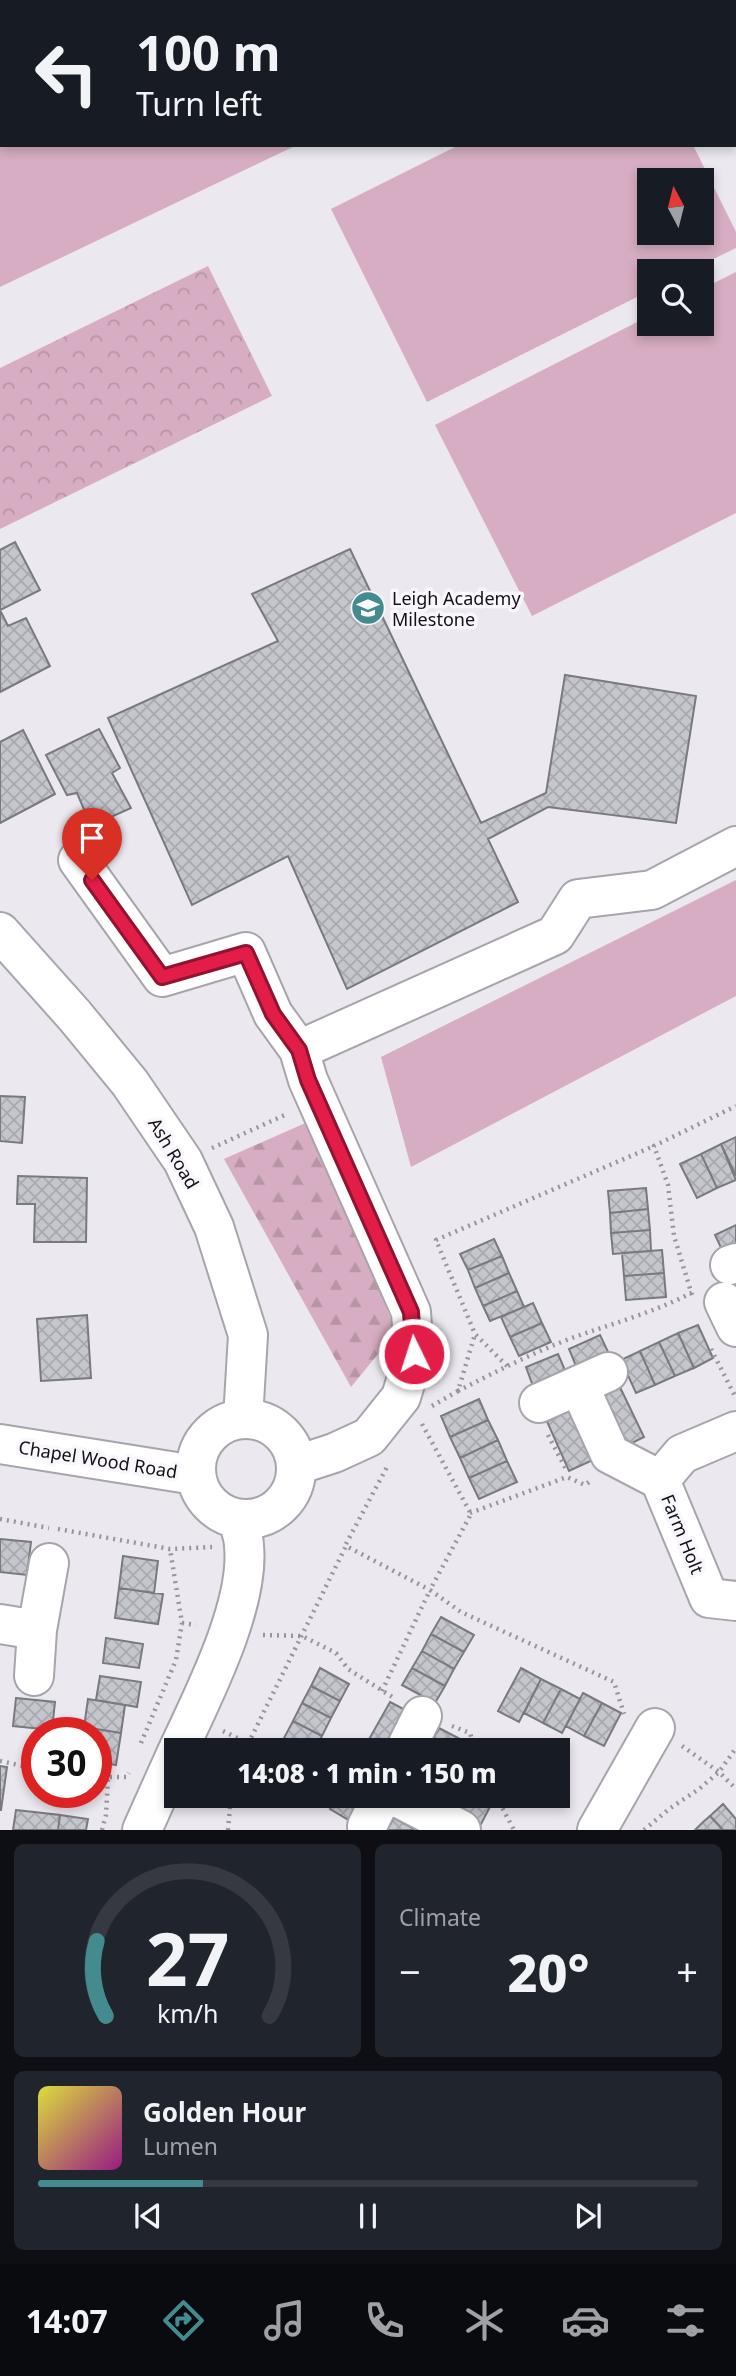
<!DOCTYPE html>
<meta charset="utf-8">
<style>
body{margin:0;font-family:"Noto Sans",sans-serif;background:#20242c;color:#f1f3f6;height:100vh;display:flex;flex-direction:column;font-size:26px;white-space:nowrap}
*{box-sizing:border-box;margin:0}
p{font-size:23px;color:#9ea1a6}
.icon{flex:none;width:38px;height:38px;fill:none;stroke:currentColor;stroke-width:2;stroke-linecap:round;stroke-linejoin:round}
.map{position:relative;height:1830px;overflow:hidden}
.side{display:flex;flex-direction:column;gap:14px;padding:14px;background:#0d0f14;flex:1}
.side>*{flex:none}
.guide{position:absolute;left:0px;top:0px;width:737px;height:147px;box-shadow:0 4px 10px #0003;background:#171b24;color:#f1f3f6;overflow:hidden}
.needle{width:46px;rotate:353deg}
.buttons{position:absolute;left:637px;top:168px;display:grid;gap:14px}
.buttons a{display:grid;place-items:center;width:77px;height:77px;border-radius:0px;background:#171b24;box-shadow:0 4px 10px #0003;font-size:35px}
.speed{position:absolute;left:21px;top:1717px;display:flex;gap:14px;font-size:35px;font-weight:700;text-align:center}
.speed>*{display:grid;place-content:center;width:91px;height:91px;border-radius:50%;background:#171b24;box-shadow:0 4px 10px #0003;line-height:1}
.speed .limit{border:10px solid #d22;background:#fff;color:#111}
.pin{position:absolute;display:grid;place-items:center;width:60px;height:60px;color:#fff;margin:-72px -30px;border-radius:50% 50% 50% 0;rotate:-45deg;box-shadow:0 0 7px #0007}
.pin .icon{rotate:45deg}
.me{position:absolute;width:77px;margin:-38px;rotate:356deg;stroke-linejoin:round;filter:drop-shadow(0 0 5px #0008)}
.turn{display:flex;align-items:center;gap:24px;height:147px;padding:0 21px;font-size:32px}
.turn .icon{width:91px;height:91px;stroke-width:2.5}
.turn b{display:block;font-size:49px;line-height:60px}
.big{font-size:52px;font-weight:800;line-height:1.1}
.side .widget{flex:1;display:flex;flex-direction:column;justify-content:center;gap:10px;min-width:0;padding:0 24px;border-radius:10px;background:#20242c}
.side .dial{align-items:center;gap:0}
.dial svg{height:182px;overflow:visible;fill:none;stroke:#363941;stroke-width:7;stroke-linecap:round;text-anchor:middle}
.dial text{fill:#f1f3f6;stroke:none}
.song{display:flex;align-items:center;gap:21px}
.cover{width:84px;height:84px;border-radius:10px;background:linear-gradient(135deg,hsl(60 70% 55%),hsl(310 70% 35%))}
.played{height:7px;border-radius:4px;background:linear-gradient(90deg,#438b8f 25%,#363941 25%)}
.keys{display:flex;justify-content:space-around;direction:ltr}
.heat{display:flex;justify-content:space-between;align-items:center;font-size:38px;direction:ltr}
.side .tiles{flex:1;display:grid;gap:14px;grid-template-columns:1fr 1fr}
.widget:last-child{grid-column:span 2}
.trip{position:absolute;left:164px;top:1738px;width:406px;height:70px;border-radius:0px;background:#171b24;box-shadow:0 4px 10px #0003;font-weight:800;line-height:70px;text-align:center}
.dock{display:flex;height:112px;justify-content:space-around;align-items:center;background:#090b0e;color:#9ea1a6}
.dock .icon{width:49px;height:49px}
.dock .on{color:#438b8f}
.dock b{font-size:32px;color:#f1f3f6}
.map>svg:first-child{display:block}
.grass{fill:#d6adc2;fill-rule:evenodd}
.forest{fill:url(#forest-firs)}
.park{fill:url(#park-crowns)}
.building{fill:url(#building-cross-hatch);stroke:#797980;stroke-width:2}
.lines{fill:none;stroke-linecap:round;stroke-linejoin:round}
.minor-casing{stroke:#a7a4ab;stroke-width:42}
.path{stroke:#97959b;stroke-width:4.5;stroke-dasharray:2 5;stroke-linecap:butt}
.minor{stroke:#fff;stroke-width:38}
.route-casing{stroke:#92132f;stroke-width:18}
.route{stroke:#e11d48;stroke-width:12}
.labels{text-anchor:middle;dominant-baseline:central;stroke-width:7;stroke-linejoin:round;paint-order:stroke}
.poi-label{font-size:18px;fill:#121114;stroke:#f9f6fd;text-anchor:start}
.street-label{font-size:18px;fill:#121114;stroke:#f9f6fd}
</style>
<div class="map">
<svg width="736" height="1830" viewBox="0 0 736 1830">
<defs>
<pattern id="forest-firs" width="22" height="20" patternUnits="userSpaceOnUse" patternTransform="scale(1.75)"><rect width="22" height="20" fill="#d6adc2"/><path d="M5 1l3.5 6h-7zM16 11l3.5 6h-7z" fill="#b794a6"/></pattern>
<pattern id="park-crowns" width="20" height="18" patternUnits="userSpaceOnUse" patternTransform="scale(1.75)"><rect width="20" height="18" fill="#d6adc2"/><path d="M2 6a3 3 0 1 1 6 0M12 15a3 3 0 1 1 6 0" fill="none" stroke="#b794a6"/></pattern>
<pattern id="building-cross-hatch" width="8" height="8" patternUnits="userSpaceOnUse" patternTransform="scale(1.75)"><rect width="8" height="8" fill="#c5c5cd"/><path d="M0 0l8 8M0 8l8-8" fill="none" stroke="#a8a8af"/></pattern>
</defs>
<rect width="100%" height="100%" fill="#ebe8f0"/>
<path class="grass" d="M0,0H602L598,2H2V145H297L0,287Z
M459,145H693L736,232V248L689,271H649V291L427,402L331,209ZM702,180V233H649V180Z
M736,272V513L532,616L435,425L649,316V324H702V289Z
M736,880V996L411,1167L381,1057Z"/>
<path class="forest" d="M310,1121L396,1332L351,1387L224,1159Z"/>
<path class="park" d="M208,266L272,396L0,529V368Z"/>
<path class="building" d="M15,542L40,590L0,610L8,626L26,618L50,666L0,692V550Z
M350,549L481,823L546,793L565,675L696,696L676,823L548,807L488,839L518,902L347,989L288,856L192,905L108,718L278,641L252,594Z
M99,729L120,768L112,773L131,808L91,826L77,793L67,795L46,755Z
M23,730L55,794L0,823V742Z
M0,1096L25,1097L22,1143L0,1141Z
M736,1137V1176L721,1144Z
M721,1144L736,1180L717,1188L701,1154Z
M701,1154L717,1188L697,1198L680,1164Z
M18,1176L87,1178L86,1242H34L35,1204H17Z
M646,1188L648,1209L610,1213L608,1191Z
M648,1209L650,1230L611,1233L610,1213Z
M736,1225V1251L725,1256L715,1235Z
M650,1230L651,1251L613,1254L611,1233Z
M494,1239L502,1256L468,1270L460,1254Z
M662,1250L664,1273L624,1276L622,1253Z
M502,1256L509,1273L475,1288L468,1270Z
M509,1273L517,1291L483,1306L475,1288Z
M664,1273L666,1297L626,1300L624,1276Z
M517,1291L524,1307L490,1321L483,1306Z
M533,1303L542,1323L510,1337L501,1317Z
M87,1315L91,1378L41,1381L37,1319Z
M542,1323L551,1342L519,1356L510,1337Z
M698,1325L713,1358L694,1368L678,1333Z
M678,1333L694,1368L675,1376L659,1342Z
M600,1335L610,1356L578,1371L569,1349Z
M659,1342L675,1376L655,1385L640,1351Z
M640,1351L655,1385L636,1393L621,1360Z
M558,1354L567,1375L534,1389L526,1367Z
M618,1383L644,1437L624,1447L598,1392Z
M479,1399L488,1420L450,1437L441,1416Z
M570,1405L595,1459L569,1471L545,1417Z
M488,1420L498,1440L460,1458L450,1437Z
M498,1440L507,1461L469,1478L460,1458Z
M507,1461L517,1482L479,1499L469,1478Z
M0,1539L31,1542L27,1575L0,1572Z
M123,1556L158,1561L154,1593L119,1588Z
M119,1588L163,1594L158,1624L115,1618Z
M441,1617L474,1635L464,1652L431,1634Z
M431,1634L464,1652L454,1669L422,1651Z
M106,1638L143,1644L139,1668L103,1663Z
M422,1651L454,1669L445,1686L412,1668Z
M320,1668L349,1684L340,1701L311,1686Z
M412,1668L445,1686L435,1703L402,1685Z
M521,1668L541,1679L519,1722L498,1711Z
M100,1676L141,1682L137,1707L96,1700Z
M541,1679L561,1689L543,1723L524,1713Z
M311,1686L340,1701L331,1718L302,1703Z
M561,1689L580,1699L562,1733L543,1723Z
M583,1693L602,1703L584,1736L566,1726Z
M16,1698L55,1702L52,1730L13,1726Z
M88,1699L125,1705L121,1733L84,1727Z
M390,1702L411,1713L391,1750H363Z
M302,1703L331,1718L322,1736L293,1721Z
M602,1703L621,1713L604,1746L584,1736Z
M293,1721L322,1736L315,1750H307L284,1738Z
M84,1727L121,1733L116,1765L96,1762V1732H83Z
M439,1728L460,1739L455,1750H427Z
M284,1738L307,1750H277Z
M0,1766L7,1767L1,1810H0Z
M338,1796H367L352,1822L330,1809Z
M420,1796H471L491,1805L480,1826Z
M723,1804L736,1819V1830H723L710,1816Z
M16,1810L60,1815L58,1830H13Z
M60,1815L88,1819L86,1830H58Z
M710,1816L723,1830H695L702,1823Z
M394,1818L416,1830H387Z"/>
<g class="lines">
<g class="minor-casing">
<path id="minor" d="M78,860L162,977L246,952L273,1014L299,1050L308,1080L411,1312L414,1354L401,1397L369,1437L334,1453L297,1465
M0,932L75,1016L130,1083L183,1161L214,1227L248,1335L243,1419
M299,1050L555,935L578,899L652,890L736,846
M730,1265L736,1263
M724,1302L736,1327
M579,1386L610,1454L660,1480
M539,1403L608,1372
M196 1469a50 50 0 1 1 100 0a50 50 0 1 1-100 0Z
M736,1431L682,1454L660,1480L709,1598L736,1601
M0,1444L195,1475
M0,1624L37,1630
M34,1676L37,1630L49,1563
M178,1750C203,1696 250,1605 244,1546C244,1537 240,1528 238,1519
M405,1750L422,1716
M395,1796L461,1830
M367,1826L382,1796
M142,1830L177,1752
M597,1830L655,1728"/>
</g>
<path class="path" d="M212,1148L287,1114
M692,1295L674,1236L668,1185L654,1146L736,1106
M711,1349L736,1398
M507,1366L475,1334L436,1240L654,1146
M458,1391C499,1370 548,1345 592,1331C625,1320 661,1309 693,1292
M432,1406L458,1391L475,1334
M422,1424L471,1514L430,1590
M548,1435L567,1471
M470,1513L567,1477L585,1485L592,1480
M0,1519L49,1528
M58,1529L170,1549L212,1547
M346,1544L388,1465
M182,1623L196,1625
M263,1635L302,1636L336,1653L348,1669L394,1698
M382,1691L430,1590L461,1612L614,1682L624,1714
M452,1726L470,1733L475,1750
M223,1731L248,1743
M141,1743L176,1660L182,1623L170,1549
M682,1746L719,1772L736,1789
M245,1750L346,1546L430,1590
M0,1761L37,1769
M96,1777H127L129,1773
M496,1796L514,1830
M102,1830L106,1815L108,1778
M228,1830L231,1796
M644,1830L669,1809L699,1789L719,1772L736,1748"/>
<use href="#minor" class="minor"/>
</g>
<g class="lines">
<g class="route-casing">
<path id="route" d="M92,880L162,977L246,953L273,1014L299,1050L308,1080L411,1312L414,1354"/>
</g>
<use href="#route" class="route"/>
</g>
<defs>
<g id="school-disc" transform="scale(1.75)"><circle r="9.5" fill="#438b8f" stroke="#f9f6fd"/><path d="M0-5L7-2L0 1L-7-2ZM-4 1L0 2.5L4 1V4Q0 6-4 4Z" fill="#fff"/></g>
</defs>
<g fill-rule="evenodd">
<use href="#school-disc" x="368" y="608"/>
</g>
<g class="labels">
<g class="poi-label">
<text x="392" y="598">Leigh Academy<tspan x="392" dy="21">Milestone</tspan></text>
</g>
<g class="street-label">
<text transform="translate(174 1153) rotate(59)">Ash Road</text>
<text transform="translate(98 1459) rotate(9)">Chapel Wood Road</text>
<text transform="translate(683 1534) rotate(68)">Farm Holt</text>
</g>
</g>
</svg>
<div class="buttons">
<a><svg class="needle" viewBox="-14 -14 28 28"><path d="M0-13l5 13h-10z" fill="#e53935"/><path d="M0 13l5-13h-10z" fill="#9ea1a6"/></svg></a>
<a><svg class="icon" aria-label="search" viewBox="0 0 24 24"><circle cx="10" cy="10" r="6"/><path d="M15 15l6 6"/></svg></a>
</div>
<div class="speed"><div class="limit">30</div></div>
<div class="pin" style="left:92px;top:880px;background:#d93025"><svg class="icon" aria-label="arrive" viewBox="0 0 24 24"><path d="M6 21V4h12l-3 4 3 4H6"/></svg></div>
<svg class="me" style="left:414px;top:1354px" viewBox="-20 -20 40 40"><circle r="17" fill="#e11d48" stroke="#fff" stroke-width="3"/><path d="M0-11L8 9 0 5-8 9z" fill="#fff"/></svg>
<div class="trip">14:08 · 1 min · 150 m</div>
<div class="guide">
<div class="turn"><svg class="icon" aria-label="left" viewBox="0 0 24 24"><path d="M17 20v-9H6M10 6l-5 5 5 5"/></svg><div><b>100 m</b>Turn left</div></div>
</div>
</div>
<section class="side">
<div class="tiles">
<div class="widget dial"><svg viewBox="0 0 100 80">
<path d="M14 69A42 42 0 1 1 86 69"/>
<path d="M14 69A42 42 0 0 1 10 36" stroke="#438b8f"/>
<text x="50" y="56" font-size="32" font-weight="700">27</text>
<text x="50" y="72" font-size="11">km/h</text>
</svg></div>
<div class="widget"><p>Climate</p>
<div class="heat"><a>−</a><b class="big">20°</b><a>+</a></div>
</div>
<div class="widget">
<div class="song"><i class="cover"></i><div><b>Golden Hour</b><p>Lumen</p></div></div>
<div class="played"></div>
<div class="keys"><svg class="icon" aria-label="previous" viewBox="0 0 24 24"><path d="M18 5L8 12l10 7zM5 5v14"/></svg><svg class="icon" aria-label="pause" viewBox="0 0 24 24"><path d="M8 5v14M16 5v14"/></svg><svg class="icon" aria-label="next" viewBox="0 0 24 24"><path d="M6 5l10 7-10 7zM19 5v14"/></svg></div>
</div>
</div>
</section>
<nav class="dock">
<b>14:07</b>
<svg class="icon on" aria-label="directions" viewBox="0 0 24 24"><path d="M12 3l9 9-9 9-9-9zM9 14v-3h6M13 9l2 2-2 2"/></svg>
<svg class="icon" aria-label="music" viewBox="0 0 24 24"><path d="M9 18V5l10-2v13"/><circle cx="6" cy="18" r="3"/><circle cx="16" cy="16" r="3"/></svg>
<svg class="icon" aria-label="phone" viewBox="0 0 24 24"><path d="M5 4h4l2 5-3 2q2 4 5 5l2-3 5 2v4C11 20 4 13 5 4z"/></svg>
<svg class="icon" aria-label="climate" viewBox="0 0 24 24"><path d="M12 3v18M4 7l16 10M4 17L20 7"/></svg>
<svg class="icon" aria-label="car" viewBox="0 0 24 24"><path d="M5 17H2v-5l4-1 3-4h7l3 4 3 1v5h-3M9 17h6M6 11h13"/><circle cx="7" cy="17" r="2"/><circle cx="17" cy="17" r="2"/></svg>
<svg class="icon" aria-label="filters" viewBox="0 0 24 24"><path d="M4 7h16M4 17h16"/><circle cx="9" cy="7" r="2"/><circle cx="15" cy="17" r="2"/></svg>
</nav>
